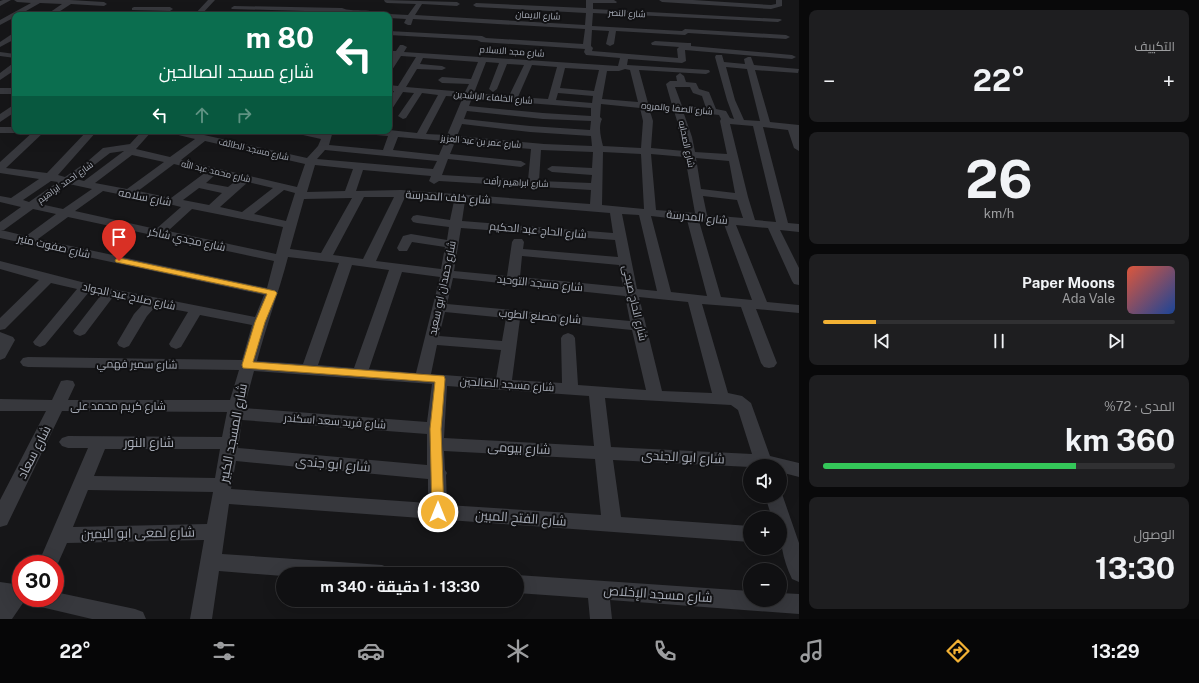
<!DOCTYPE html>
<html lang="ar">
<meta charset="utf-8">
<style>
body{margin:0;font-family:"Public Sans",Cairo,sans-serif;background:#1e1e20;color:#f1f3f6;direction:rtl;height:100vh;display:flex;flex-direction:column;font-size:15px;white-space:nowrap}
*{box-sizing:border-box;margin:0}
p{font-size:13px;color:#9c9d9f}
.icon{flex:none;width:22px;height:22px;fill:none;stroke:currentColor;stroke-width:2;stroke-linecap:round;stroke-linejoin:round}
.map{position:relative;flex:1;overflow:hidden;direction:ltr}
.sheet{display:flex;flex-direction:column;gap:10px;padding:10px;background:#09090a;width:400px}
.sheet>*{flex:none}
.top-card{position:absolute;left:12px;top:12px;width:380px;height:122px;border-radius:8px;box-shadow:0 4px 16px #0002,0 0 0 1px #303032;direction:rtl;background:#0b6e4f;color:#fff;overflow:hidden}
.controls{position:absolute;left:743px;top:459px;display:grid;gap:8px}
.controls a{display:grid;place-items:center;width:44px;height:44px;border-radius:50%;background:#101012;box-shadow:0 4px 16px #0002,0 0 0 1px #303032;font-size:20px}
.speed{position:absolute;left:12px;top:555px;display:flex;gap:8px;font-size:20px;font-weight:700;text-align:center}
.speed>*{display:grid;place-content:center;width:52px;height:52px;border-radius:50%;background:#101012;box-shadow:0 4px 16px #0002,0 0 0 1px #303032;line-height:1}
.speed .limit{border:6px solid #d22;background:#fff;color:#111}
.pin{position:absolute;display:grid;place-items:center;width:34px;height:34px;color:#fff;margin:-41px -17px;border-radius:50% 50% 50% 0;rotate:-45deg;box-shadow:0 0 4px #0007}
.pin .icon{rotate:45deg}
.me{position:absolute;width:44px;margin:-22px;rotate:0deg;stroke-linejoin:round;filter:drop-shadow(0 0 3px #0008)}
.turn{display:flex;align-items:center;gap:14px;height:84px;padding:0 12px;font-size:18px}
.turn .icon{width:52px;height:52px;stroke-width:2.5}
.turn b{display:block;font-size:28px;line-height:34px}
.lanes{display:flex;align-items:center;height:38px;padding:0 12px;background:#0003;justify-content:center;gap:20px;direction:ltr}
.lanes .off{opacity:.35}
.big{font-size:30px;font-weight:700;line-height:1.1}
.sheet .tile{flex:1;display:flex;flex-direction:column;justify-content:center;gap:6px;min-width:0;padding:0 14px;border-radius:8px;background:#1e1e20}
.sheet .dial{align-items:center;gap:0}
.dial b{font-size:52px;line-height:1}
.song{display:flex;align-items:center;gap:12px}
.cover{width:48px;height:48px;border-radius:6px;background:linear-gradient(135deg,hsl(10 70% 55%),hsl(220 70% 35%))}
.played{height:4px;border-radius:2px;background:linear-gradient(90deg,#f2b134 15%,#303032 15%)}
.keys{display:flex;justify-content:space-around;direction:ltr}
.heat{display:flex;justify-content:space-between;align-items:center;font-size:22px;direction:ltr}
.charge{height:6px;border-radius:3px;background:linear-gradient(90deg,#34c759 72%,#303032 0)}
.trip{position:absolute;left:276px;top:567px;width:248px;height:40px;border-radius:20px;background:#101012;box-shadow:0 4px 16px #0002,0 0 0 1px #303032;font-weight:700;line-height:40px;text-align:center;direction:rtl}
.menu{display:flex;height:64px;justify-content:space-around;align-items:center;background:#060607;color:#9c9d9f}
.menu .icon{width:28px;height:28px}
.menu .active{color:#f2b134}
.menu b{font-size:18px;color:#f1f3f6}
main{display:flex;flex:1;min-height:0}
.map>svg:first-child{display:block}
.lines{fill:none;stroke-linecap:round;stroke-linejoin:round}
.minor{fill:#37383d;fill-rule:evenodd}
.route{fill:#f2b134;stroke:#9d7322}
.labels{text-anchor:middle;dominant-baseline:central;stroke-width:4;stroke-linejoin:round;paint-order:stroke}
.far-street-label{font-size:9px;fill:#a8adb8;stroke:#111113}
.street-label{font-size:11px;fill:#a8adb8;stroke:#111113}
.near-street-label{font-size:13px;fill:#a8adb8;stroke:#111113}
</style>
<main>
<section class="sheet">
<div class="tile"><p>التكييف</p>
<div class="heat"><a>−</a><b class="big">22°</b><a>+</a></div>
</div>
<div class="tile dial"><b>26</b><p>km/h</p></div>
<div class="tile">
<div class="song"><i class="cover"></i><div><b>Paper Moons</b><p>Ada Vale</p></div></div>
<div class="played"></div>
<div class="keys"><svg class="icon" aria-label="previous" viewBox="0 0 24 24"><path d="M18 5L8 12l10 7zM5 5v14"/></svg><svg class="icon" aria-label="pause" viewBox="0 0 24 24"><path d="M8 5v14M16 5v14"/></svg><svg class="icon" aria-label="next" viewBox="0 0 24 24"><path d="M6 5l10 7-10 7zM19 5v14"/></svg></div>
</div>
<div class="tile"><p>المدى · 72%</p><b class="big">360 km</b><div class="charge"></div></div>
<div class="tile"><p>الوصول</p><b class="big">13:30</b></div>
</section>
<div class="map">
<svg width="799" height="619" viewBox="0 0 799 619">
<rect width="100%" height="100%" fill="#161618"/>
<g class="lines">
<path class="minor" d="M3,0H11L0,6V1Z
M14,0H70L104,2L107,4L104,6L71,4L54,15H46L62,4L40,3L19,15H15V17L0,25V20L31,3L17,2Z
M208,0H215L201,15H194Z
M384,0L457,2L460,4L457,6L422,4L415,15L585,25L586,13L476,7L473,5L476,3L586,8V0H614L617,2L616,3H593V9L780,19L782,20L778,22L593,13L592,26L682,31L685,29L786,35L790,37L786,39L688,33L685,35L616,31L614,44L610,46L606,44L609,31L592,30L591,46L593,48L592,51L678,58L677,49L679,47L652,45L651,43L655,41L688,43H691V46L792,55L796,57L792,59L685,50L686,61L682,63L628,59L627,65L709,70L710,72L706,74L639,70L648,103L672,105L666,84L670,81H677L676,76L680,73L684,76L686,82L696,83L699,89L709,92L716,109L726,111L730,118L734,119L727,100L715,57L716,55H722L724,62L745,64L744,59L748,57H751L754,65L799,69L798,73L755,70L770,122L799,125V151L794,148L788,130L763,127L788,223L799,224V232L780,230L799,268V285L794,284L792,281L768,228L736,225L767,302L799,305V313L756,309L777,363L774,367L769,368L764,367L761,363L741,307L702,304L728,393L742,396L751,403L770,456L799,463V477L780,472V466L750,467L613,460L621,517L750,526V542L229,504L222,554L382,565L389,568L392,574H283V576L219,571L212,619H190L204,540L67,543L55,570V564H38L88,448H68L62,446L59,442L62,438L68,436L222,437L227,412L62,411L7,525L0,527V500L46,411H0V399L52,400L61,381L67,380L73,381L75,385L68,400H230L239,370L28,367L23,366L20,362L23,358L28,357L242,360L252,325L200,315L181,347L176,349L171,347L169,344L188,312L156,306L147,316L129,346L124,348L119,346L117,343L134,314L143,304L113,297L85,334L80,336L75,334L73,331L101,295L89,292L45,345L40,347L35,345L33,342L77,289L51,283L5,329L0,330V318L39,280L0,269V261L97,286L255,317L264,295L0,238V222L21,207L0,202V196L11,198L39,179L0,173V162L34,131H45L6,168L47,173L87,131H97L58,175L65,177L88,161L103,148L130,144L142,131H152L136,149L170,157L195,139L170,133L168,131H186L307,158L318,146L321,139L294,133L292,131H311L322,133L323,131H333L329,145L383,150L388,136L364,134L359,131L389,130L417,133L438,95L422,93L406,118L403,119L398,116L414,93L403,92L392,109L389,110V100L394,91H389V85L398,86L416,57L401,56L392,70H389V62L393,56L389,55V51H396L400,45H403L407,47L404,52L618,66L620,58L586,55L584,52L585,49L481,42L477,40L389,35V31L482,36L486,38L583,44L585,29L413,19L411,25H408L404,23L406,19L389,18V15H386L389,14L408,15L416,4L387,3L385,2ZM423,58L478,62L471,79L442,77L438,80L442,83L469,84L465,92L406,87L417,69L442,70L446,68L442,66L420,64ZM486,62L499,63L489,89L493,92L497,89L507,64L524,65L509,96L474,93ZM532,65L557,67L548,99L518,97ZM726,67L747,69L760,121L744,120L735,100ZM565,68L599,70L594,91L560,88ZM625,69L630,70L638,102L602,99L607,71H619ZM675,87H690L693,93L702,96L706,108L682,106ZM558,93L593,96L592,103L556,100ZM446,96L463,97L447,135L426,134ZM472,98L512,103L515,102L591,108V116L543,113L469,106ZM601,104L640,108L643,121L641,148L603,146C601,138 598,127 602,119L600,117ZM649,108L674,111L682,137L684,151L651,148L653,121ZM467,111L543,119L591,121L590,130L530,126L464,119ZM683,111L719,115L721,119L720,121L727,154L695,152L692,137ZM462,124L530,132L591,136L592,146L544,144L457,136ZM730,124L753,126L776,222L755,220L748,197ZM398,137L445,141L439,155L393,150ZM205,141L305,164L297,187L181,160ZM455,142L531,149L528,180L442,175L448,159L521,167L526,164L521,161L450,154ZM325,150L437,161L433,169L317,159ZM541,150L593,152L592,168L552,166L547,169L552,172L592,175L591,183L539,181ZM124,151L84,181L76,179L110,153ZM603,152L641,154L644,209L602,205ZM651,154L685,157L695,213L656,210ZM132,155L164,162L127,189L95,183ZM696,158L729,161L735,193L701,189ZM174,164L206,172L171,198L138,191ZM315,165L353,169L345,191L307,192ZM363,170L431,176L429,181L434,184L439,181L591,190L590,204L401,190L356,191ZM216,174L238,179L228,187L206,183ZM51,181L58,182L29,202L23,200ZM248,182L273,188L242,212L220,207ZM69,184L92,189L63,209L40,204ZM199,188L222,193L209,205L183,200ZM284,190L295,193L286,221L254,214ZM103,191L173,205L181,207L156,229L75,211ZM703,196L737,200L743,218L707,215ZM364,197H394L363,259L333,255ZM405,197L454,201L450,220L417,215L413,216L411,219L413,222L417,223L449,227L447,240L411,234L403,236L397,248L399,251H407L412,242L445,247L441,269L376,261ZM352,198L321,253L290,249L304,199ZM465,201L610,213L613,233L462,221ZM33,209L56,214L26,236L1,230H4ZM192,209L283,227L276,254L168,231ZM622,214L639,215L657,291L637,289ZM651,216L687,220L707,296L671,292ZM68,217L274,261L267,288L38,239ZM699,221L724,224L752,300L721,297ZM461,228L615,240L618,257L523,249L524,242L522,239H514L512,242L507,276L454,271ZM522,256L619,265L623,287L520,277ZM288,257L339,263L303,364L257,361C266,326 279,292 288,257ZM352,265L389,270L354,368L318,365ZM402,272L440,277L416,373L369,369ZM453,278L625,296L630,321L447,304ZM639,297L688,302L712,393L662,391ZM445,312L506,318L502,341L439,336ZM520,319L632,330L646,390L578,385L575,338L573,335L568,333L563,335L561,338L562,383L512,380ZM437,345L501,350L496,379L431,374ZM254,371L432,384L427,422L244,408ZM447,386L589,396L594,446L444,438ZM605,398L731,405L738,410L752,454L611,447ZM242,420L427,434V465L238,448ZM105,449H220L215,478L94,476ZM444,451L595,459L601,515L447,505L446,475L447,473L445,470ZM236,461L428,479V503L231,489ZM88,490L213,492L207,524L73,527Z
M659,0H693L771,5L776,4V0H782V6L771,9L662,2Z
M234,6L342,8C353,13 369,7 380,15L342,14L339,12L232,9L231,8Z
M134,7H170L173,9L170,11L132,10V8Z
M12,34H15V39L0,47V42Z
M0,52L15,54V58L0,56Z
M12,64H15V70L0,80V73Z
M0,88H15V94H0Z
M15,104V112L0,122V114Z
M0,127H15V131H19L15,133H0Z
M0,332L13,337L15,340L5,358L0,360Z
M781,491L799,543V582L792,579C782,558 780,541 780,518H772L765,496H780Z
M517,575L750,591V600H780V593L799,594V614L610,600L612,619H590L588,598L517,593Z
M0,582L21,585V598H30L28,601L23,603L12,619H0Z
M55,592L135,609L143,612L146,619H92L41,607L34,605L31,598H55Z"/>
</g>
<path class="route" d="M119,258L275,291L277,293L265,322L253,362L444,376L445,379L441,429L444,512L442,516L438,517L434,516L432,512L430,429L435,382L243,368L242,365L255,322L267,294L116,262L115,261L116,259Z"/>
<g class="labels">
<g class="far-street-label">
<text transform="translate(627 13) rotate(3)">شارع النصر</text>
<text transform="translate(538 15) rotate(3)">شارع الايمان</text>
<text transform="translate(512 51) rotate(4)">شارع مجد الاسلام</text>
<text transform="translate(493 97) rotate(5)">شارع الخلفاء الراشدين</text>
<text transform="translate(677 108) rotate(5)">شارع الصفا والمروه</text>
<text transform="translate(481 141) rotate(5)">شارع عمر بن عبد العزيز</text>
<text transform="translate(687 144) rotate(78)">شارع الصحابه</text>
<text transform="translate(254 149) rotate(13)">شارع مسجد الطائف</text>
<text transform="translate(216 171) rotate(13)">شارع محمد عبد الله</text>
<text transform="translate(65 182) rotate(-35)">شارع احمد ابراهيم</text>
<text transform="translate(516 182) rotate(3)">شارع ابراهيم رأفت</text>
</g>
<g class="street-label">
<text transform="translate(145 197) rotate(11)">شارع سلامه</text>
<text transform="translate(448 197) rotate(4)">شارع خلف المدرسة</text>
<text transform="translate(697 217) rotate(6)">شارع المدرسة</text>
<text transform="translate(538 230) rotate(5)">شارع الحاج عبد الحكيم</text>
<text transform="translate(187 239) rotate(12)">شارع مجدي شاكر</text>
<text transform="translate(54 246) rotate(13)">شارع صفوت منير</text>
<text transform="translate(540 283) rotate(6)">شارع مسجد التوحيد</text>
<text transform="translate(442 288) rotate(-78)">شارع حمدان ابو سعيد</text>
<text transform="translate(129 296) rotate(12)">شارع صلاح عبد الجواد</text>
<text transform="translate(635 303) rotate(77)">شارع الحاج صبحى</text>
<text transform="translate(540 316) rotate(5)">شارع مصنع الطوب</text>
<text transform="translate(137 364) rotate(1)">شارع سمير فهمي</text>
<text transform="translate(507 384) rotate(4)">شارع مسجد الصالحين</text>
<text x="118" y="406">شارع كريم محمد على</text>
<text transform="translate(335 421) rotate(4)">شارع فريد سعد اسكندر</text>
</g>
<g class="near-street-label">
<text transform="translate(233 433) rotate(-79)">شارع المسجد الكبير</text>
<text x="149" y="442">شارع النور</text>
<text transform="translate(519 448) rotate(3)">شارع بيومى</text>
<text transform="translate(34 452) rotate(-63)">شارع سعاد</text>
<text transform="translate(683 457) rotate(3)">شارع ابو الجندى</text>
<text transform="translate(333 464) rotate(5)">شارع ابو جندى</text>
<text transform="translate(521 518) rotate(4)">شارع الفتح المبين</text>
<text transform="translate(138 533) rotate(-1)">شارع لمعى ابو اليمين</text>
<text transform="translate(658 594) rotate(4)">شارع مسجد الإخلاص</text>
</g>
</g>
</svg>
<div class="controls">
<a><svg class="icon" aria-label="sound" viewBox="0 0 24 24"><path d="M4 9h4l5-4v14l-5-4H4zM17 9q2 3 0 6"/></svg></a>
<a>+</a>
<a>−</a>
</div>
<div class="speed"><div class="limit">30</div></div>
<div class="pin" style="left:119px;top:261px;background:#d93025"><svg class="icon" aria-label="arrive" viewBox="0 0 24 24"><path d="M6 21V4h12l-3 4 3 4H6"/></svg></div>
<svg class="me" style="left:438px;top:512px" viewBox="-20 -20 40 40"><circle r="17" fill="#f2b134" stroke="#fff" stroke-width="3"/><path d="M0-11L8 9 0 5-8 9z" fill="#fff"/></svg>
<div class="trip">13:30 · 1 دقيقة · 340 m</div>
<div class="top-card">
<div class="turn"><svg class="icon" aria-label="left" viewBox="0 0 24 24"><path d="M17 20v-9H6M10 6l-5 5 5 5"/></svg><div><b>80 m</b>شارع مسجد الصالحين</div></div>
<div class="lanes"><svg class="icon" aria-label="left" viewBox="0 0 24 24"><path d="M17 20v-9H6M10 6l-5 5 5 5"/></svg><svg class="icon off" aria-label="ahead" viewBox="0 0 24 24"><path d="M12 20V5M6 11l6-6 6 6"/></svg><svg class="icon off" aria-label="right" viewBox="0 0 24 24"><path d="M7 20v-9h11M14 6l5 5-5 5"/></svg></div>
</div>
</div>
</main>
<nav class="menu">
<b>13:29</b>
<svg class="icon active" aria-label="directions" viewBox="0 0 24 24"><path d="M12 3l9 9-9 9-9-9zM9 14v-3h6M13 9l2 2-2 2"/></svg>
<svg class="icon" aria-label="music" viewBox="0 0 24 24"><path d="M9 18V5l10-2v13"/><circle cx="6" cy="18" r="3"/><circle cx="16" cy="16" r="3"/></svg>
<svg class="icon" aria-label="phone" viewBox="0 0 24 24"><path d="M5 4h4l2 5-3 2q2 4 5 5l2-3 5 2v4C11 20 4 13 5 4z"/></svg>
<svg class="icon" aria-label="climate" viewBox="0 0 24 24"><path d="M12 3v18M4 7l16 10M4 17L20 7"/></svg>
<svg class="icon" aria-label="car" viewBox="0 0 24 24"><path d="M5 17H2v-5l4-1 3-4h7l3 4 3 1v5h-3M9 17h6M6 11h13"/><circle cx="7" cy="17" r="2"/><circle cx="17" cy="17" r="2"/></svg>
<svg class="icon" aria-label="filters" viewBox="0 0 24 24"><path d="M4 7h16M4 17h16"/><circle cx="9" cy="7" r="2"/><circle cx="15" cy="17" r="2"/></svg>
<b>22°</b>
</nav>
